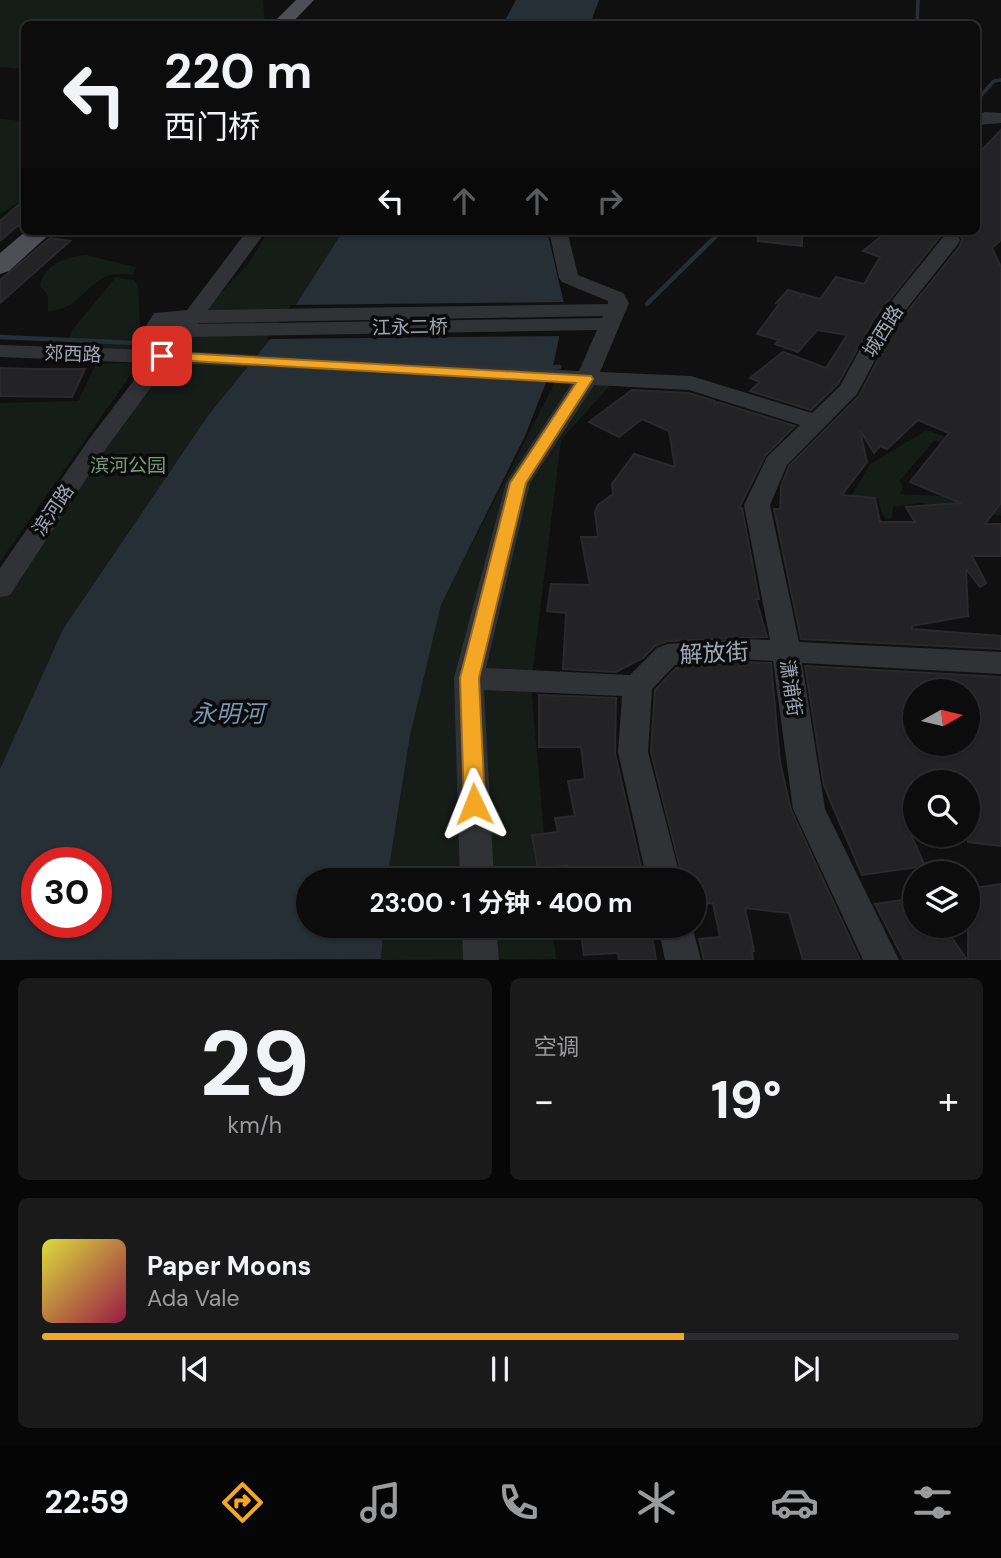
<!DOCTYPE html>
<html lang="zh">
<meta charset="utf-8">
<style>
body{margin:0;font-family:"DM Sans","Noto Sans SC",sans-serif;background:#1a1a1b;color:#f1f3f6;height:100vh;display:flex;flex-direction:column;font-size:26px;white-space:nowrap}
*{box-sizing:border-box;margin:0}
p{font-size:23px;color:#9a9b9d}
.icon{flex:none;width:38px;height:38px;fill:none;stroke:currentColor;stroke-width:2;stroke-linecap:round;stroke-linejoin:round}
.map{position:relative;height:960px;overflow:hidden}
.sheet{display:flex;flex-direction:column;gap:18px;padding:18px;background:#070707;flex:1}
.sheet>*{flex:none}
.guide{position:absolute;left:21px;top:21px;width:959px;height:214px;border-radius:10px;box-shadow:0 2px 5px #0004,0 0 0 2px #2c2c2e;background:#0c0c0d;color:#f1f3f6;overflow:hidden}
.needle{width:46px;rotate:82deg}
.buttons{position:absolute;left:903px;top:679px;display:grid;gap:14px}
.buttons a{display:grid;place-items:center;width:77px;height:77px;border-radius:50%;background:#0c0c0d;box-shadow:0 2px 5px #0004,0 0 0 2px #2c2c2e;font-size:35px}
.speed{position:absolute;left:21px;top:847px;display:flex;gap:14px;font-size:35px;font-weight:700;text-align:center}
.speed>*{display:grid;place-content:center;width:91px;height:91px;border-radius:50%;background:#0c0c0d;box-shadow:0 2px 5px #0004,0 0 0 2px #2c2c2e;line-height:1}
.speed .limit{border:10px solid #d22;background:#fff;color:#111}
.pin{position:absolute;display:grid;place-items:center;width:60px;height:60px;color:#fff;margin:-30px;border-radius:14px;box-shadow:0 4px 10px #0006}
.me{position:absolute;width:77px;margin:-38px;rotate:358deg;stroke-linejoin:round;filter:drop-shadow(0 0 5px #0008)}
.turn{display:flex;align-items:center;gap:24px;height:147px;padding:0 28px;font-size:32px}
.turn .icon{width:91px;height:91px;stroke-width:2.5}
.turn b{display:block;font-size:49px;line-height:60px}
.lanes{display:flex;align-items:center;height:66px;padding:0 28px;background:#0003;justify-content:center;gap:35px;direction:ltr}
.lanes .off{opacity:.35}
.big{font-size:52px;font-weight:700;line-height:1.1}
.sheet .card{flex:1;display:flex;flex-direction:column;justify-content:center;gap:10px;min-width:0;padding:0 24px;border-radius:10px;background:#1a1a1b}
.sheet .dial{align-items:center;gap:0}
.dial b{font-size:91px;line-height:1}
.song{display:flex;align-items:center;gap:21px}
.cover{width:84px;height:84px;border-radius:10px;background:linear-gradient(135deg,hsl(60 70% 55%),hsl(340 70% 35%))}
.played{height:7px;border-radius:4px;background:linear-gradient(90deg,#f4a725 70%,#2c2c2e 70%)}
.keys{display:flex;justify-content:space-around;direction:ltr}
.heat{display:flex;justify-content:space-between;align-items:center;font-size:38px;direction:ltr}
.sheet .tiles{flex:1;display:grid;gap:18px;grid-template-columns:1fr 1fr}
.card:last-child{grid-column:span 2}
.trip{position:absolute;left:296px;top:868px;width:410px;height:70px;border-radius:35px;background:#0c0c0d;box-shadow:0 2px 5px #0004,0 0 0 2px #2c2c2e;font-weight:700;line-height:70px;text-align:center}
.dock{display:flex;height:112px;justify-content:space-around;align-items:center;background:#050505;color:#9a9b9d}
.dock .icon{width:49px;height:49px}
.dock .on{color:#f4a725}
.dock b{font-size:32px;color:#f1f3f6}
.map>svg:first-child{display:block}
.green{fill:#161c17}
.water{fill:#262f35;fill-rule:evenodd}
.pier{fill:#101011}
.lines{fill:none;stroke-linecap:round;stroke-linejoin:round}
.stream-far2{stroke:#262f35;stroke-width:3.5}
.stream-far1{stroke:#262f35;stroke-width:4.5}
.stream{stroke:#262f35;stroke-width:5}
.building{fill:#232325;stroke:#2a2a2d;stroke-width:2;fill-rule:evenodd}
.minor{fill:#313236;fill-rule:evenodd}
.major{fill:#4d4f55;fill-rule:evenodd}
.route{fill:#f4a725;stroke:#9f6d18;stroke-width:2}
.labels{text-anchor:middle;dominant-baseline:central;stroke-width:7;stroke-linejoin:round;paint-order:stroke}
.street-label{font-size:19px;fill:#a1a7b2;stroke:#0b0b0c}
.park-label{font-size:19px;fill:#779e78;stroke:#0b0b0c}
.near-street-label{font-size:23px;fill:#a1a7b2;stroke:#0b0b0c}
.near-water-label{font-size:24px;font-style:italic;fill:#7697af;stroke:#0b0b0c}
</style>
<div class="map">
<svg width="1001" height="960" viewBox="0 0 1001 960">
<rect width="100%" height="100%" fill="#101011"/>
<path class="green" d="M0,0H263L265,24H24V69L0,67Z
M0,119L24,121V199L0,214Z
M269,231H343L286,320L209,414L63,629L0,769V589L162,356L247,265Z
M86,255L136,267L133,275C124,274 113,273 105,277C82,289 78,309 48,311V295L40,286C44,264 66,257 86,255Z
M116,277L134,280L138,285L140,328L146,335L149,349C126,349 86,358 68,341L72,330Z
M139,363L0,562V403L78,401L96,364Z
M557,378L615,380L561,440L531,685L548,880H387L410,736L441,605Z
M927,430L957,441L963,449L934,441L900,480L903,488L900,494L964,497L1001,505V516L921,503L893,507L892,518L886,519L881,511L878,498L851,496L870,464Z
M384,926H552L556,959L381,960Z"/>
<path class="water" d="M516,0H599L590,24H503Z
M343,231H547L565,308L554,362L525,436L441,605L410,736L387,880H308V926H384L381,959L0,960V769L63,629L209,414L286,320ZM37,863H96V922H37Z"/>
<path class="pier" d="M567,302L568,308L562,336L267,339L291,305Z"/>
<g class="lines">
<path class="stream-far2" d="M917,24L918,0
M976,101L994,81L1001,80"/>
<path class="stream-far1" d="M647,304L721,231
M0,337L136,343"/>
<path class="stream" d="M547,368L559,367"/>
</g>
<path class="building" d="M1001,130V240L992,248L1001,267V503L985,524H1001V556H972L986,583L980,587L966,569L968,616L912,626V629L1001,636V649L801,639L774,509H780L781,486L789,466L859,396L895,327L960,246L962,239L958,233L942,234L874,319L838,384L811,410L750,391L760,382L750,378L783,352L826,368L847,335L817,330L798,352L775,344L779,340L757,334L779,304L776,303L788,290L801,294L800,298L803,294L820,299L836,277L864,284L880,257L863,251L887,232L976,231V156ZM918,420L949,433L910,482L961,503L906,507L915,522H880L875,498L842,495L867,462L860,430L874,453L880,446L887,449Z
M24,200V226H17L0,241V221Z
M758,231H802V246L758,241Z
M50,238L70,241L0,303V280Z
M0,368L32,369H85L72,397L0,396Z
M632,390L689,393L715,401L714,405L718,402L795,426L765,456L739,508H742L759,599H756L767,637L667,641L655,646L643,658L616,672L563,669L566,613L547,611L551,584L590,585L581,537H598L595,512L598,505L613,494L612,484L634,454L675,467L669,431L642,419L619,437L589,422Z
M742,662L771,663L780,762L791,810L860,960H803L789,913L745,908L754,951H752L753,960H704L699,939L720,937L713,903L693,904V880H683L651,752L655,690L676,668Z
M805,666L1001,677V846L968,842V782H915V835H911L925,866L862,875L824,786ZM915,691H968V744H915Z
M539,695L616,698L615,753L644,880H570L567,865L538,869L532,835L558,832L555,818L575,816L568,781L585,779L581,747H539Z
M1001,884V960H968V889Z
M915,898V926H944L967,960H904L875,904Z
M580,926H646V930H651L656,960H619L618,953L584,955Z"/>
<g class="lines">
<path class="minor" d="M985,112L1001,113V123L976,125V115Z
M247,231H266L208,310L608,304V301L562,282L559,278L549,231H567L578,275L623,293L629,303L600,372L691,376L812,413L840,386L876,320L944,236H958L960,240L958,244L893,326L857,394L787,465L770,505L799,642L1001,652V674L802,663L825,809L899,960H863L793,809L773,661L742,659L675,665L652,689L648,752L681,880H647L618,752L622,696L484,690L494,880H460L454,678L506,483L572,383L169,363L107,447L10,595L0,597V568L90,438L147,363L0,357V345L157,350L167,337L146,335L143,331L154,313L187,310ZM603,316L602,318L198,324L199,323ZM597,330L579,371L178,351L188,337ZM594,385L689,390L800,425L767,457L744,505L770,640L742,639L667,644L657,648L630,675L486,668L530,483Z
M462,926H496L499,960H463Z
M658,926H692L701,960H665Z"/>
<path class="major" d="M296,0H314L291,24H272Z
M26,231H53L9,271L0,274V253Z"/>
</g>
<path class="route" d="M162,352L591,376L593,379L526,483L479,678L485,804L482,811L474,813L467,811L464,804L460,678L510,483L576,383L157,359V353Z"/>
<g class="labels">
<g class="street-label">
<text transform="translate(410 327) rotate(-1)">江永二桥</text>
<text transform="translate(883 331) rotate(-58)">城西路</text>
<text transform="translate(73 354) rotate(2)">郊西路</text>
<text transform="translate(53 510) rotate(-56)">滨河路</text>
<text transform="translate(791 688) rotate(82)">潇浦街</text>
</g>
<g class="park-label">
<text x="128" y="465">滨河公园</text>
</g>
<g class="near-street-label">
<text transform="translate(714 653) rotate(-3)">解放街</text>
</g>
<g class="near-water-label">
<text x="228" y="713">永明河</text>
</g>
</g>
</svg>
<div class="buttons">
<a><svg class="needle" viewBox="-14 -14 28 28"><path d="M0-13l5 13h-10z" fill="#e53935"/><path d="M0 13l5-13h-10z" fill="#9a9b9d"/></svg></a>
<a><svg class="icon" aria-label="search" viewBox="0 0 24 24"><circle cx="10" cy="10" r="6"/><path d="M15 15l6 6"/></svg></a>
<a><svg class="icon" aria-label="layers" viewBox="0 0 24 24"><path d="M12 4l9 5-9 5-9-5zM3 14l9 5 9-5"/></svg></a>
</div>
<div class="speed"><div class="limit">30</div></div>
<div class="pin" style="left:162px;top:356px;background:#d93025"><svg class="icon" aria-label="arrive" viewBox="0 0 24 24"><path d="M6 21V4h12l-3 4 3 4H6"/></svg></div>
<svg class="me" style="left:474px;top:804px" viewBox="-20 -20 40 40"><path d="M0-17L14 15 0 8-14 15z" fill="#f4a725" stroke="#fff" stroke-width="4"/></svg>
<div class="trip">23:00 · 1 分钟 · 400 m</div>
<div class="guide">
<div class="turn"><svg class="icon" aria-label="left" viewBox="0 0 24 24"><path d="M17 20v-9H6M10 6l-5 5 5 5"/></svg><div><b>220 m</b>西门桥</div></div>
<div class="lanes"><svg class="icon" aria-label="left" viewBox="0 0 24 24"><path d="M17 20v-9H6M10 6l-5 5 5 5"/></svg><svg class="icon off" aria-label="ahead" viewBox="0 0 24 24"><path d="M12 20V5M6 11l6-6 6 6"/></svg><svg class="icon off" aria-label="ahead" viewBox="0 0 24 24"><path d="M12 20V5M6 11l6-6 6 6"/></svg><svg class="icon off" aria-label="right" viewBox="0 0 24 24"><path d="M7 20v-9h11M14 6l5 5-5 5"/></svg></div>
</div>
</div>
<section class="sheet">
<div class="tiles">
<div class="card dial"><b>29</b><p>km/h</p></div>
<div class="card"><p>空调</p>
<div class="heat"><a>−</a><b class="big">19°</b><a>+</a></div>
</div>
<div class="card">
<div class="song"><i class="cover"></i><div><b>Paper Moons</b><p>Ada Vale</p></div></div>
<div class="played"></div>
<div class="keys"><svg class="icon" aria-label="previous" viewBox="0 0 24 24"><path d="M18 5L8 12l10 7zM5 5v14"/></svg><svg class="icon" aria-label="pause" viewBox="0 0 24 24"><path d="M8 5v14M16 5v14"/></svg><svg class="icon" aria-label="next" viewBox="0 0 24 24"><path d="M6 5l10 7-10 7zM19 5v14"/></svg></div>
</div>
</div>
</section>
<nav class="dock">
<b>22:59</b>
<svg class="icon on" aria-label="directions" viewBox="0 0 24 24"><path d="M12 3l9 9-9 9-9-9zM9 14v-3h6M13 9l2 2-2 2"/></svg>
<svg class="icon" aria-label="music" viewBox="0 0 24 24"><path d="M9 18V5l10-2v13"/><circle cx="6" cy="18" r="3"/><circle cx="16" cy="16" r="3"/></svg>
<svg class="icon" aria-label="phone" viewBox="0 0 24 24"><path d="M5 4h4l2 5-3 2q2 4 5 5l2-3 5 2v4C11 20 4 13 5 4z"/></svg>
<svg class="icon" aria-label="climate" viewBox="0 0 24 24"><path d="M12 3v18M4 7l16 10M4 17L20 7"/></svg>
<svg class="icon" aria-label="car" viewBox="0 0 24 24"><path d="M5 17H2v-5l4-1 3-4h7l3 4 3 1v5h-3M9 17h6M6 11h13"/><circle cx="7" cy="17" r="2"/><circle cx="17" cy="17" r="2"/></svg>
<svg class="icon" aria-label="filters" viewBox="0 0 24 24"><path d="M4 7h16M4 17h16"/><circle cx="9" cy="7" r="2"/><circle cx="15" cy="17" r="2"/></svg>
</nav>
